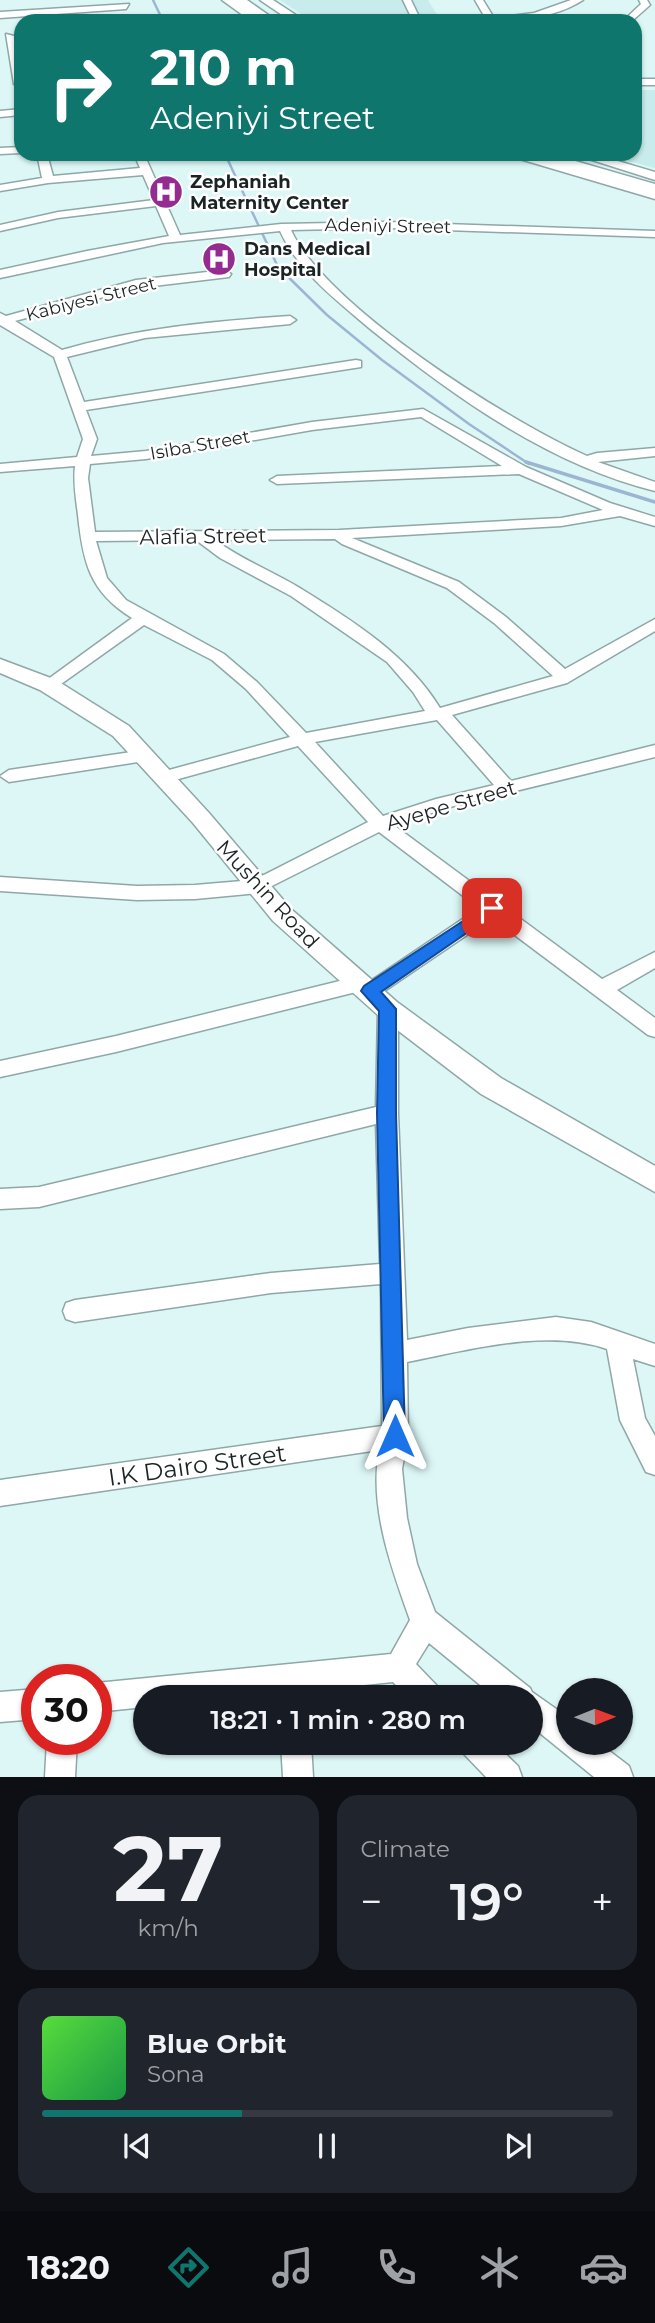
<!DOCTYPE html>
<meta charset="utf-8">
<style>
body{margin:0;font-family:Montserrat,sans-serif;background:#20242c;color:#f1f3f6;height:100vh;display:flex;flex-direction:column;font-size:26px;white-space:nowrap}
*{box-sizing:border-box;margin:0}
p{font-size:23px;color:#9ea1a6}
.icon{flex:none;width:38px;height:38px;fill:none;stroke:currentColor;stroke-width:2;stroke-linecap:round;stroke-linejoin:round}
.map{position:relative;height:1777px;overflow:hidden}
.side{display:flex;flex-direction:column;gap:18px;padding:18px;background:#0d0f14;flex:1}
.side>*{flex:none}
.hud{position:absolute;left:14px;top:14px;width:628px;height:147px;border-radius:21px;box-shadow:0 2px 5px #0004;background:#0f766e;color:#fff;overflow:hidden}
.needle{width:46px;rotate:89deg}
.controls{position:absolute;left:556px;top:1678px;display:grid;gap:14px}
.controls a{display:grid;place-items:center;width:77px;height:77px;border-radius:50%;background:#171b24;box-shadow:0 2px 5px #0004;font-size:35px}
.speed{position:absolute;left:21px;top:1664px;display:flex;gap:14px;font-size:35px;font-weight:700;text-align:center}
.speed>*{display:grid;place-content:center;width:91px;height:91px;border-radius:50%;background:#171b24;box-shadow:0 2px 5px #0004;line-height:1}
.speed .limit{border:10px solid #d22;background:#fff;color:#111}
.pin{position:absolute;display:grid;place-items:center;width:60px;height:60px;color:#fff;margin:-30px;border-radius:14px;box-shadow:0 4px 10px #0006}
.me{position:absolute;width:77px;margin:-38px;rotate:0deg;stroke-linejoin:round;filter:drop-shadow(0 0 5px #0008)}
.turn{display:flex;align-items:center;gap:24px;height:147px;padding:0 21px;font-size:32px}
.turn .icon{width:91px;height:91px;stroke-width:2.5}
.turn b{display:block;font-size:49px;line-height:60px}
.big{font-size:52px;font-weight:600;line-height:1.1}
.side .tile{flex:1;display:flex;flex-direction:column;justify-content:center;gap:10px;min-width:0;padding:0 24px;border-radius:21px;background:#20242c}
.side .dial{align-items:center;gap:0}
.dial b{font-size:91px;line-height:1}
.song{display:flex;align-items:center;gap:21px}
.cover{width:84px;height:84px;border-radius:10px;background:linear-gradient(135deg,hsl(110 70% 55%),hsl(140 70% 35%))}
.played{height:7px;border-radius:4px;background:linear-gradient(90deg,#0f766e 35%,#363941 35%)}
.keys{display:flex;justify-content:space-around;direction:ltr}
.heat{display:flex;justify-content:space-between;align-items:center;font-size:38px;direction:ltr}
.side .tiles{flex:1;display:grid;gap:18px;grid-template-columns:1fr 1fr}
.tile:last-child{grid-column:span 2}
.trip{position:absolute;left:133px;top:1685px;width:410px;height:70px;border-radius:35px;background:#171b24;box-shadow:0 2px 5px #0004;font-weight:600;line-height:70px;text-align:center}
.menu{display:flex;height:112px;justify-content:space-around;align-items:center;background:#090b0e;color:#9ea1a6}
.menu .icon{width:49px;height:49px}
.menu .current{color:#0f766e}
.menu b{font-size:32px;color:#f1f3f6}
.map>svg:first-child{display:block}
.built{fill:#c8ebeb}
.lines{fill:none;stroke-linecap:round;stroke-linejoin:round}
.stream-far1{stroke:#9cb6d1;stroke-width:2.5}
.stream{stroke:#9cb6d1;stroke-width:3.5}
.minor-casing{stroke:#8fa7a7;stroke-width:3}
.major-casing{stroke:#8fa7a7;stroke-width:3}
.highway-casing{stroke:#8fa7a7;stroke-width:3}
.minor{fill:#fff;fill-rule:evenodd}
.major{fill:#fff;fill-rule:evenodd}
.highway{fill:#fff;fill-rule:evenodd}
.route{fill:#1a73e8;stroke:#114b97;stroke-width:2}
.labels{text-anchor:middle;dominant-baseline:central;stroke-width:5;stroke-linejoin:round;paint-order:stroke}
.far-poi-label{font-size:18px;font-weight:bold;fill:#1b2424;stroke:#fff;text-anchor:start}
.far-street-label{font-size:18px;fill:#1b2424;stroke:#fff}
.street-label{font-size:21px;fill:#1b2424;stroke:#fff}
.near-street-label{font-size:24px;fill:#1b2424;stroke:#fff}
</style>
<div class="map">
<svg width="655" height="1777" viewBox="0 0 655 1777">
<rect width="100%" height="100%" fill="#ddf7f7"/>
<path class="built" d="M280,0H428L441,21H312Z
M635,90H655V168L601,154H635Z"/>
<g class="lines">
<path class="stream-far1" d="M153,0L163,21
M225,154L278,267L327,315L382,360L469,424L529,464"/>
<path class="stream" d="M526,462L655,502"/>
<g class="minor-casing">
<path id="minor" d="M403,0H411L421,21H413Z
M475,0H483L494,18L534,13L571,0H583C556,18 518,21 487,21Z
M639,0H647L650,5L632,21H623L641,4Z
M129,4L126,9L0,18V12Z
M6,34L14,36L21,71V86L14,84Z
M635,79H655V85H635Z
M21,109V115L0,117V111Z
M21,147V153L0,154V148Z
M37,154H47L53,176L140,168L134,154H144L180,235L281,224L387,222L655,231V237L387,228L291,230C325,306 510,422 587,456L597,453L655,448V456L598,462L655,482V491C549,465 453,396 369,328C336,300 298,271 280,231L163,243L0,278V270L87,251L169,236L156,206L58,218L0,231V225L58,212L154,200L143,175L48,183L0,191V185L42,178Z
M225,270L231,274L229,277L137,288L15,321L62,350C136,328 213,321 290,316L296,320L290,324L145,338L67,357L84,402L356,360L361,361V367L86,410L97,439L91,456L146,451L312,422L423,409L526,467L610,503L655,517V526L620,516L561,526L352,538L459,582L506,617L565,669L655,619V631L567,683L452,715L511,781L655,745V757L446,808L395,826L602,979L655,952V968L617,990L655,1018V1037L648,1035L492,918L377,996L370,999L363,996L360,991L116,1052L0,1077V1061L116,1036L360,976L369,982L479,908L379,832L258,893L195,899L137,900L0,891V877L137,886L195,885L254,880L368,822L298,746L164,783L158,781L155,777L158,773L290,737L246,689L212,660L144,625L54,689H42L40,685L132,618C90,592 83,563 78,515C76,499 73,482 75,466L0,472V464L77,457L83,439L54,357L0,325V313L6,316L136,280ZM421,417L502,466L277,476L270,480L277,484L519,474L603,510L561,518L339,530L95,532L88,478L90,464L146,459L312,430ZM335,539L342,544L447,588L494,623L553,676L440,708C408,656 355,622 303,590C274,572 242,560 215,540ZM196,540L220,558L291,596L387,662L413,692L425,711L306,733L257,682L224,654L126,600L107,578L96,541ZM437,720L494,785L436,799L383,816L315,742Z
M145,750L154,756L151,760L9,782L0,776L9,770Z
M388,1001L395,1004L398,1009V1113L407,1340L468,1328L556,1317L591,1322L655,1344V1366L633,1359L645,1418L655,1436V1475L646,1472L620,1420L607,1349C546,1328 469,1350 407,1362L408,1436L402,1469L407,1518L417,1564L435,1612L530,1688L532,1692L569,1718V1743H599L629,1766L633,1777H594L530,1725V1698H496L429,1643L416,1664L439,1688L443,1698H408L393,1682L307,1691V1698H278V1694L242,1698H145V1707L96,1712V1683L391,1654L410,1620C391,1567 369,1507 379,1450L0,1506V1480L382,1426L381,1284L271,1293L75,1322L66,1319L63,1311L66,1303L75,1300L271,1273L380,1264L376,1124L39,1207L0,1209V1189L39,1187L376,1107L378,1009L381,1004Z
M37,1689V1719L0,1722V1692Z
M47,1740H77L75,1777H45Z
M281,1743H311L313,1777H283Z
M458,1743H494L518,1766L522,1777H486L463,1753Z"/>
</g>
<g class="major-casing">
<path id="major" d="M222,0H234L264,21H251Z
M260,0H273L305,21H291Z
M511,154H532L655,191V199L513,157Z
M573,154H594L655,172V180Z
M0,659L56,680L129,726L209,813L291,909L397,1002L501,1078L655,1166V1192L481,1094L379,1016L273,921L193,823L113,736L40,690L0,673Z"/>
</g>
<g class="highway-casing">
<path id="highway" d="M233,0H247L277,21H262Z
M527,154H551L655,184V194L530,157Z"/>
</g>
<use href="#minor" class="minor"/>
<use href="#major" class="major"/>
<use href="#highway" class="highway"/>
</g>
<path class="route" d="M492,902L497,904L500,908L497,912L381,992L396,1009V1113L405,1436L402,1443L395,1446L387,1443L384,1436L377,1113L379,1011L361,991L364,986Z"/>
<defs>
<g id="hospital-disc" transform="scale(1.75)"><circle r="9.5" fill="#932b90" stroke="#fff"/><path d="M-5-5h3v3.5h4V-5h3V5h-3V1.5h-4V5h-3Z" fill="#fff"/></g>
</defs>
<g fill-rule="evenodd">
<use href="#hospital-disc" x="166" y="192"/>
<use href="#hospital-disc" x="219" y="259"/>
</g>
<g class="labels">
<g class="far-poi-label">
<text x="190" y="182">Zephaniah<tspan x="190" dy="21">Maternity Center</tspan></text>
<text x="244" y="249">Dans Medical<tspan x="244" dy="21">Hospital</tspan></text>
</g>
<g class="far-street-label">
<text transform="translate(388 226) rotate(1)">Adeniyi Street</text>
<text transform="translate(91 299) rotate(-14)">Kabiyesi Street</text>
<text transform="translate(200 445) rotate(-10)">Isiba Street</text>
</g>
<g class="street-label">
<text transform="translate(203 536) rotate(-1)">Alafia Street</text>
<text transform="translate(451 805) rotate(-16)">Ayepe Street</text>
<text transform="translate(268 894) rotate(47)">Mushin Road</text>
</g>
<g class="near-street-label">
<text transform="translate(197 1465) rotate(-8)">I.K Dairo Street</text>
</g>
</g>
</svg>
<div class="controls">
<a><svg class="needle" viewBox="-14 -14 28 28"><path d="M0-13l5 13h-10z" fill="#e53935"/><path d="M0 13l5-13h-10z" fill="#9ea1a6"/></svg></a>
</div>
<div class="speed"><div class="limit">30</div></div>
<div class="pin" style="left:492px;top:908px;background:#d93025"><svg class="icon" aria-label="arrive" viewBox="0 0 24 24"><path d="M6 21V4h12l-3 4 3 4H6"/></svg></div>
<svg class="me" style="left:395px;top:1436px" viewBox="-20 -20 40 40"><path d="M0-17L14 15 0 8-14 15z" fill="#1a73e8" stroke="#fff" stroke-width="4"/></svg>
<div class="trip">18:21 · 1 min · 280 m</div>
<div class="hud">
<div class="turn"><svg class="icon" aria-label="right" viewBox="0 0 24 24"><path d="M7 20v-9h11M14 6l5 5-5 5"/></svg><div><b>210 m</b>Adeniyi Street</div></div>
</div>
</div>
<section class="side">
<div class="tiles">
<div class="tile dial"><b>27</b><p>km/h</p></div>
<div class="tile"><p>Climate</p>
<div class="heat"><a>−</a><b class="big">19°</b><a>+</a></div>
</div>
<div class="tile">
<div class="song"><i class="cover"></i><div><b>Blue Orbit</b><p>Sona</p></div></div>
<div class="played"></div>
<div class="keys"><svg class="icon" aria-label="previous" viewBox="0 0 24 24"><path d="M18 5L8 12l10 7zM5 5v14"/></svg><svg class="icon" aria-label="pause" viewBox="0 0 24 24"><path d="M8 5v14M16 5v14"/></svg><svg class="icon" aria-label="next" viewBox="0 0 24 24"><path d="M6 5l10 7-10 7zM19 5v14"/></svg></div>
</div>
</div>
</section>
<nav class="menu">
<b>18:20</b>
<svg class="icon current" aria-label="directions" viewBox="0 0 24 24"><path d="M12 3l9 9-9 9-9-9zM9 14v-3h6M13 9l2 2-2 2"/></svg>
<svg class="icon" aria-label="music" viewBox="0 0 24 24"><path d="M9 18V5l10-2v13"/><circle cx="6" cy="18" r="3"/><circle cx="16" cy="16" r="3"/></svg>
<svg class="icon" aria-label="phone" viewBox="0 0 24 24"><path d="M5 4h4l2 5-3 2q2 4 5 5l2-3 5 2v4C11 20 4 13 5 4z"/></svg>
<svg class="icon" aria-label="climate" viewBox="0 0 24 24"><path d="M12 3v18M4 7l16 10M4 17L20 7"/></svg>
<svg class="icon" aria-label="car" viewBox="0 0 24 24"><path d="M5 17H2v-5l4-1 3-4h7l3 4 3 1v5h-3M9 17h6M6 11h13"/><circle cx="7" cy="17" r="2"/><circle cx="17" cy="17" r="2"/></svg>
</nav>
